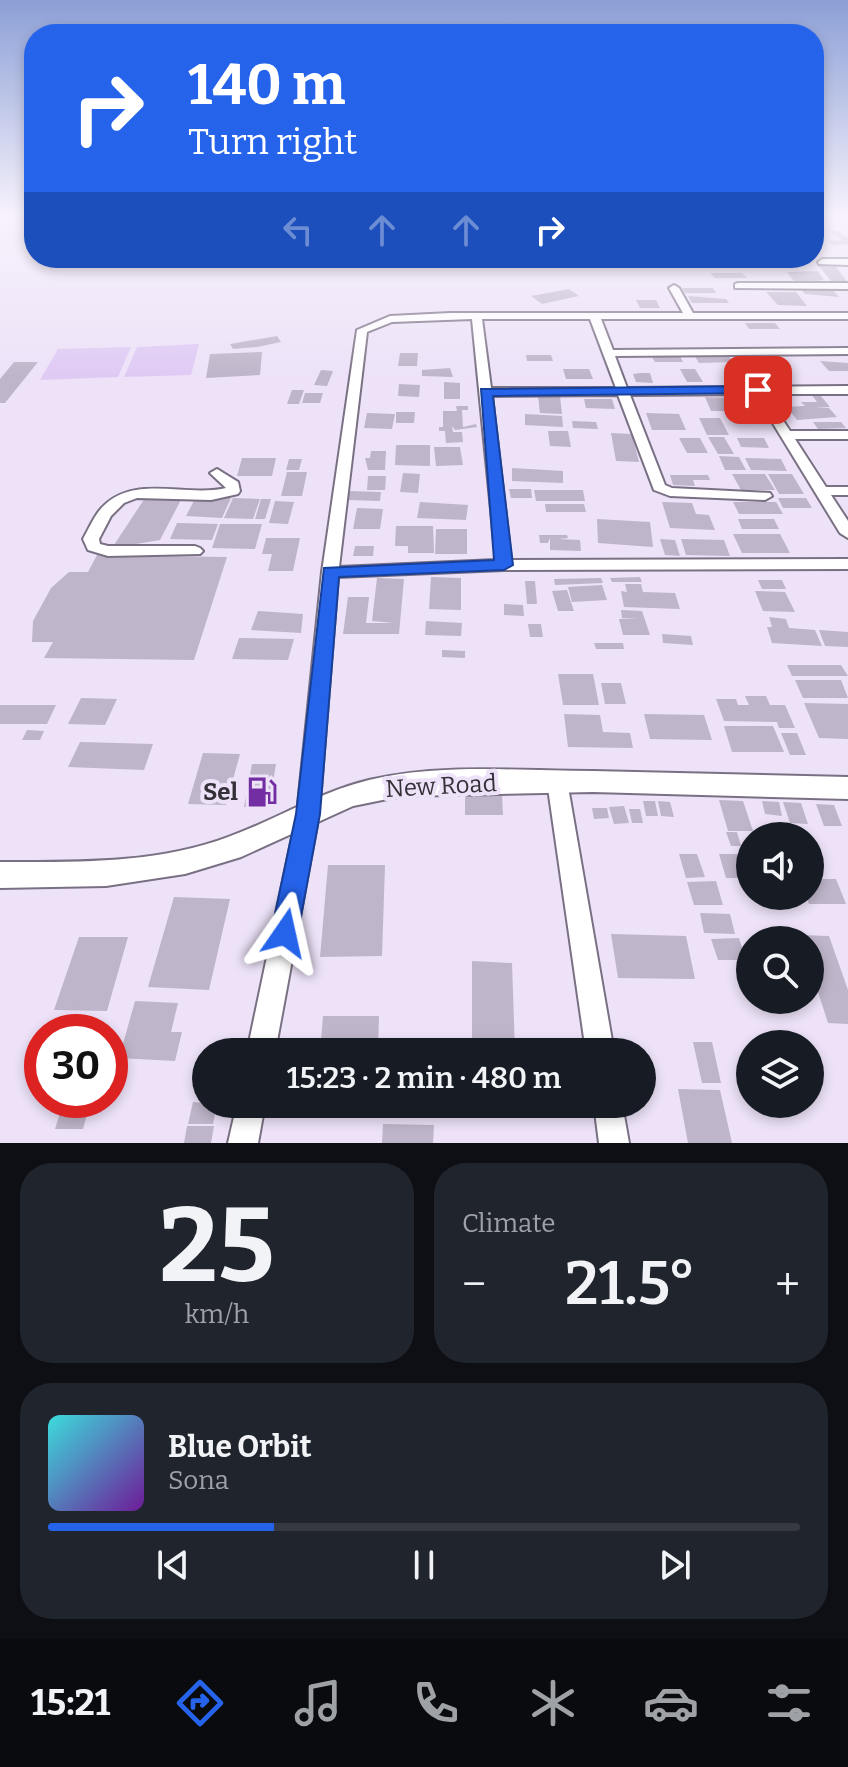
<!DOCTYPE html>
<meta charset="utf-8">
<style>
body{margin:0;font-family:Bitter,serif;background:#20242c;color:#f1f3f6;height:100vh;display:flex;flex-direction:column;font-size:30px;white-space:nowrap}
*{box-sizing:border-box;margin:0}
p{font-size:26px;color:#9ea1a6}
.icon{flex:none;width:44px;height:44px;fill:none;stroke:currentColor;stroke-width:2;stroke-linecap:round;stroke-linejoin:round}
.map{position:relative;height:1143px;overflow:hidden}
.details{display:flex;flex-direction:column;gap:20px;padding:20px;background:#0d0f14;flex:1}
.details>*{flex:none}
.top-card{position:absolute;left:24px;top:24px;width:800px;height:244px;border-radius:32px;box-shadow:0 4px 12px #0003;background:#2563eb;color:#fff;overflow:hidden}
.controls{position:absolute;left:736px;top:822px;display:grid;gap:16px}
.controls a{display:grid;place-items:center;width:88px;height:88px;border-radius:50%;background:#171b24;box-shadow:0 4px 12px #0003;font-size:40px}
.speed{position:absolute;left:24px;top:1014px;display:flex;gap:16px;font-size:40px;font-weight:700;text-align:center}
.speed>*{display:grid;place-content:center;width:104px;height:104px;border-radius:50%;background:#171b24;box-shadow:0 4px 12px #0003;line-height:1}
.speed .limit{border:12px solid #d22;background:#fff;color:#111}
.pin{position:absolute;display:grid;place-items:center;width:68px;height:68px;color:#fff;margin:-34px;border-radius:16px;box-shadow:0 4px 12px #0006}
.me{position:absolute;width:88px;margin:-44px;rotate:11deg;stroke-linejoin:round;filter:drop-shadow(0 0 6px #0008)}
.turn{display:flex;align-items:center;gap:28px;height:168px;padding:0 32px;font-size:36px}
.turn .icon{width:104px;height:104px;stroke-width:2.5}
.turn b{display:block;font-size:56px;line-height:68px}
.lanes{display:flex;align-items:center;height:76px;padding:0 32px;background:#0003;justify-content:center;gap:40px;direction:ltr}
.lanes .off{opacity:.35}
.big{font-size:60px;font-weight:600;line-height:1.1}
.details .card{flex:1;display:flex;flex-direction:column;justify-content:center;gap:12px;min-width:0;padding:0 28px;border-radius:32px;background:#20242c}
.details .dial{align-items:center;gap:0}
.dial b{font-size:104px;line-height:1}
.song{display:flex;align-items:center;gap:24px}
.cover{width:96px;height:96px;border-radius:12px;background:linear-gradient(135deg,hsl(180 70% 55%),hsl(280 70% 35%))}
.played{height:8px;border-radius:4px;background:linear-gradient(90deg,#2563eb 30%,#363941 30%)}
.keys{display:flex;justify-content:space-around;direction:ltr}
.heat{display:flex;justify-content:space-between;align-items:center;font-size:44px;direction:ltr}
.details .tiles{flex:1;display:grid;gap:20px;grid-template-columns:1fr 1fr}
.card:last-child{grid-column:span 2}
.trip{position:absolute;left:192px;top:1038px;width:464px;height:80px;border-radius:40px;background:#171b24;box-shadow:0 4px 12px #0003;font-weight:600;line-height:80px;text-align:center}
.menu{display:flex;height:128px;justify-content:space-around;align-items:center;background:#090b0e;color:#9ea1a6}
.menu .icon{width:56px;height:56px}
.menu .on{color:#2563eb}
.menu b{font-size:36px;color:#f1f3f6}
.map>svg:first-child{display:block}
.green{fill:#dfcaf4}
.building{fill:#bfb5ca}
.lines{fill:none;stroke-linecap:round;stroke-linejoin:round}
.minor-casing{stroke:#7a7083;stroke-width:4}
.tertiary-casing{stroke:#7a7083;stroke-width:4}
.minor{fill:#fff;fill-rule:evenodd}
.tertiary{fill:#fff;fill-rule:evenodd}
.route{fill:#2563eb;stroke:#184099;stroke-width:2}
.labels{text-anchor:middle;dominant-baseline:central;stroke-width:8;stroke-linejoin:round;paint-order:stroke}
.near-street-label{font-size:24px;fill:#343038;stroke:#ede2f8}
.near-poi-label{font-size:24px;font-weight:bold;fill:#343038;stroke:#ede2f8;text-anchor:end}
</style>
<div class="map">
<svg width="848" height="1143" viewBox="0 0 848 1143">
<rect width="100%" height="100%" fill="#ede2f8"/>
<path class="green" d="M199,344L191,375L124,377L137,347Z
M131,347L118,377L40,380L58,349Z"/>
<path class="building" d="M829,231H837L848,238V244L833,245L828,241L842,240Z
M817,264H834L848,283L832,282Z
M818,271L824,280L795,283L787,272Z
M710,273H742L747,278H715Z
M682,288H713L716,293H685Z
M569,289L579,296L542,304L531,296Z
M801,289H832L839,297L805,294Z
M766,292H796L807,306L778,305Z
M688,296L726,299L729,303H692Z
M636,300H656L660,308H640Z
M745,323H775L780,329H749Z
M277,336L281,342L257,347L233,349L230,344Z
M262,352L260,375L206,378L210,354Z
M400,353H418L417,366H398Z
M650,354H679L683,362H655Z
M526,355H551L553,361H527Z
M694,355H728L733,362L699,363Z
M820,361L848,363V371H829Z
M14,362H38L5,403H0V379Z
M450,368L453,377L422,376V370Z
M563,369H589L593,379H566Z
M680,369H695L703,382H687Z
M321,370L333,371L327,386L314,385Z
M641,373H650L653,383L636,382L633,374Z
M444,382L460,383V399H444Z
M399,384L420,385L419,397L398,396Z
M292,390H304L299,404H287Z
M305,393H323L320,403H302Z
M812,395H820L830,407H806L801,402H817Z
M538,396H560L562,414L540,413Z
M733,396H747L756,412H741Z
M705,397L732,398L739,411H711Z
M584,399H612L615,409L586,408Z
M456,406H468V410H462L463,427L476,424L477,427L455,430L452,426L453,432H462L463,442L446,443L445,431H439V427H443V411H457Z
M803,406L829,408L837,417L797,420L787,407Z
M396,412H415L414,423H396Z
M367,413L395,414L392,429L364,428Z
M646,413L679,414L686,430H652Z
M525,414L562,416L563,427L525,425Z
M699,418H720L729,435H707Z
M572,421L596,422L598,429L573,428Z
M813,422H841L846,428L818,429Z
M548,431H568L571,447L550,446Z
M611,433L632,434L639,462L616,461Z
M708,437H724L734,454H718Z
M679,438H700L708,453H687Z
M737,438H764L769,448L741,447Z
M396,445H430V466L395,465Z
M434,447H460L463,465L436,466Z
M371,451H386L385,470H368L365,458H370Z
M719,456L739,457L746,470H725Z
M242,458H276L272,476H237Z
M745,458L781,459L787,471L751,470Z
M289,459H302L299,470H286Z
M512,468L563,471V483L512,481Z
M287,472H307L302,496H281Z
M403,473L420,474L418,493L400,492Z
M732,474H765L775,490H741Z
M768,474H792L804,494H779Z
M670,475H708L710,480H693L695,486L673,485Z
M368,476H386L385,490H367Z
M509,489H531L532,498H511Z
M534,490H583L585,501H536Z
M349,491L381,492L380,501L347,500Z
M147,495L183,496L160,540L112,548Z
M196,497L231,498L222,518L186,516Z
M233,498L260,499L253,519L224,518Z
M778,498H806L812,508H783Z
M261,499H271L265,519H255Z
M275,501L294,502L288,524L269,523Z
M420,502L468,505L466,520L417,518Z
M662,502L692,503L696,514L709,515L715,530L670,528Z
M733,502H776L783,514H739Z
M545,504H584L586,512H546Z
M357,508L383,509L380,529H353Z
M597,519L650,522L653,547L598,543Z
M738,519H774L779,529H742Z
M177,523L218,524L212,540L170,539Z
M220,524H262L255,549L212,548Z
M396,526H433L434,553H408V546H395Z
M436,529H467V554H435Z
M733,534H780L790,553H742Z
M539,535H567L568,538L558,539L580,540L581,551L550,550V538L548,543H540Z
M266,538H300L293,571H268L272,554H262Z
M660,539L675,540L680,556L665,555Z
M681,539L724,540L730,556L686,555Z
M355,546H374L373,556H353Z
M97,555L227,557L194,660L44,658L53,642H32L33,621L51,588L69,572H88Z
M431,577L461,578V610L429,609Z
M640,577L642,582H612L610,578Z
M377,578L404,579L399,634H343L348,597H369L366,623H394L372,621Z
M601,578L603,583L555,585L554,579Z
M758,580H782L786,589H762Z
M525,581H535L537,604H527Z
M625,584H641L643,592L675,593L680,609L624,607L621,591L627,592Z
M602,585L607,600L572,602L568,587Z
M567,590L574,611H558L552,591Z
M755,591L785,592L795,612L763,611Z
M504,604L523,605L524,616L504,615Z
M621,610L642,611L650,635H623L619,619L639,618H622Z
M258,611L303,614L301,633L251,630Z
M769,617L786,619L789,628L815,630L822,646L772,643L767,627H772Z
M426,621L462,623L461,636L425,635Z
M528,624H541L543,637H530Z
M819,630L848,632V647L825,646Z
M662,634L691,636L693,645L663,643Z
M239,638L294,639L288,660L232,659Z
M594,643H623L624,649H596Z
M442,650L465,651V658L442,657Z
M787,665H841L848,676H792Z
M558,674H593L599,705H563Z
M795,680H841L848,698H803Z
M601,683H621L626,704H605Z
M745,696H766L770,705H785L795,728H779L777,722L724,721L716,699H736L738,705H749Z
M81,698L117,699L105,725L68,724Z
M804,703L848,704V739L819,738Z
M0,705H56L47,724H0Z
M564,714L600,715L603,732L630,733L633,748L568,747Z
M644,714L704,715L712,740L650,739Z
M724,726H773L784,752H732Z
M27,730L44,731L40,740H22Z
M781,733H797L806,755H790Z
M80,742L153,744L144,770L68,767Z
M203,753L240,754L226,805L188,804Z
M252,764H276L269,807H244Z
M465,794L502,795L503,815H465Z
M719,800L743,801L753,831H728Z
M643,801H655L658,816H646Z
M658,801L670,802L674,817L661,816Z
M762,801L779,802L782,816L765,814Z
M783,802L801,803L808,824L790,823Z
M816,804L834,805L842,826H824Z
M624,806L629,823L614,824L609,807Z
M592,808H607L609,818L594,819Z
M629,809H640L643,823H632Z
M726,832H737L741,846H731Z
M679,854H697L705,877L686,878Z
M719,854H750V878H726Z
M328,865H385L382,956L320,957Z
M810,879H836L846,904H809L806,896H810Z
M716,881L723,905H694L687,882Z
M174,897L230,899L209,990L148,987Z
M700,913L730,914L735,934L704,933Z
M611,934L686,936L695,979L618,978Z
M800,935L829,936L848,990V1024L828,1023L810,967V940H801Z
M79,937H128L107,1011L54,1010Z
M739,938L746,960H718L711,939Z
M472,961L512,963L515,1052H472Z
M135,1001L178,1003L171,1032H182L175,1061L119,1058Z
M323,1016H379L378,1052H320Z
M693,1042H712L721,1083H702Z
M678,1089L720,1090L732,1143H688Z
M64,1100H91L83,1129H55Z
M193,1102L217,1104L213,1124H188Z
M315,1104H376V1108H315Z
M383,1124L434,1125L433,1143H382Z
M187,1126H214L211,1143H184Z"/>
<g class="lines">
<g class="minor-casing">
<path id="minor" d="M822,259H848V265L819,264L818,262Z
M738,283H848V289L735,288V284Z
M674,285L679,288L693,313H848V319H601L613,350L848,348V354L615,356L627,388L848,386V394H766L790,431H848V439H795L826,487H848V495H831L848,521V538L840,533L755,394L630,395L665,485L672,488L770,493L772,496L765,500L670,496L654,490L618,395L492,396L511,560L848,559V569L504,570L338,577L319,814L275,1052H247L297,814L322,572L357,330L390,316L450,313H683L669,288ZM472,319L496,560L339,567L367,332L392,322ZM482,319H590L616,388H491Z
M217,469L238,482L240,491L238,494L211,500L137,498L124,503L111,516L99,539L100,544L108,546H195L200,548L203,551L200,554L108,556L88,550L83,539C88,530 93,519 99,511C131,472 184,498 226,488L210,473Z
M557,773L564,775L567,781L614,1052H586L547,781L550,775Z
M237,1104H265L258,1143H228Z
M594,1104H622L629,1143H599Z"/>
</g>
<g class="tertiary-casing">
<path id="tertiary" d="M593,771L848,777V799L593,792L402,796L353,806L241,857L185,874L106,886L0,888V862C76,862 156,864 228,837C276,820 319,792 369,780C440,763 520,771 593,771Z"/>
</g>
<use href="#minor" class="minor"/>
<use href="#tertiary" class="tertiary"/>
</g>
<linearGradient id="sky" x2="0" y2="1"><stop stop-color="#8b9fd6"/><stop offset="0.57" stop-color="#f7f2fc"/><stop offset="1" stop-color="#f7f2fc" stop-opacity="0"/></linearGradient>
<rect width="848" height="376" fill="url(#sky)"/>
<path class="route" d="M758,386L764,390L762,393L493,396L513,565L504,570L339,577L320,814L298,933L294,942L285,946L275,942L271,933L296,814L324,568L494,560L481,389Z"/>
<defs>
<g id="fuel-bare" transform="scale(2.4)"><path d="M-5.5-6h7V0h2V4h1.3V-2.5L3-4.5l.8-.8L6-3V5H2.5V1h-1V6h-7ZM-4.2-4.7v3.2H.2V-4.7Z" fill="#722ea2" stroke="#ede2f8" stroke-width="2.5" paint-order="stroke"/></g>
</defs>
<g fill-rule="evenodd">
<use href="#fuel-bare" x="262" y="792"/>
</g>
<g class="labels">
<g class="near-street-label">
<text transform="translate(441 786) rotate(-3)">New Road</text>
</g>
<g class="near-poi-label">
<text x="238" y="792">Sel</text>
</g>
</g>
</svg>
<div class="controls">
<a><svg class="icon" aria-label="sound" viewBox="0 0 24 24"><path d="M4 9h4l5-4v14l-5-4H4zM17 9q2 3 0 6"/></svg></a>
<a><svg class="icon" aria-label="search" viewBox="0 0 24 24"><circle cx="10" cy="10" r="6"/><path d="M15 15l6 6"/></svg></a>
<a><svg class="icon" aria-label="layers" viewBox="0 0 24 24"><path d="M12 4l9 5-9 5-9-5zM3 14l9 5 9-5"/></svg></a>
</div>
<div class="speed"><div class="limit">30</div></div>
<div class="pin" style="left:758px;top:390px;background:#d93025"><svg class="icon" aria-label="arrive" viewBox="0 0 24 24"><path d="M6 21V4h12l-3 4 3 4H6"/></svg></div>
<svg class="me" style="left:285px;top:933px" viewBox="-20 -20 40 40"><path d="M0-17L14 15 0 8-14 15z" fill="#2563eb" stroke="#fff" stroke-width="4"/></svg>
<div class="trip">15:23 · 2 min · 480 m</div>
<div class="top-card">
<div class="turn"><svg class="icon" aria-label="right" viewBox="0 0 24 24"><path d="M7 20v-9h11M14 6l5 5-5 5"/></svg><div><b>140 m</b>Turn right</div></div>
<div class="lanes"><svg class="icon off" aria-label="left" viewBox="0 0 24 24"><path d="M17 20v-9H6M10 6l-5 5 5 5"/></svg><svg class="icon off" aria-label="ahead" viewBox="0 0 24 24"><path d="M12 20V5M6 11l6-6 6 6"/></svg><svg class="icon off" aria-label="ahead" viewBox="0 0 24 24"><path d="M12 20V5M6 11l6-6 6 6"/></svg><svg class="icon" aria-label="right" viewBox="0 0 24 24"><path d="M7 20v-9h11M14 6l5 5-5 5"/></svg></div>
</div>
</div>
<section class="details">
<div class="tiles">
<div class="card dial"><b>25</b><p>km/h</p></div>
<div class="card"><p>Climate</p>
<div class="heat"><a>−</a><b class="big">21.5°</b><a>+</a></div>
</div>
<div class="card">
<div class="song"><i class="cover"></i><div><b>Blue Orbit</b><p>Sona</p></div></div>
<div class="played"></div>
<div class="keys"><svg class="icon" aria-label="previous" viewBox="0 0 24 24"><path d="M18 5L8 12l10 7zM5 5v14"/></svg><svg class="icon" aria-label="pause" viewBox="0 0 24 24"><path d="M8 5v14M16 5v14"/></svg><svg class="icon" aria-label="next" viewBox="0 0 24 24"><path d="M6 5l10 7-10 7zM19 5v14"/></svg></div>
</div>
</div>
</section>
<nav class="menu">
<b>15:21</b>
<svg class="icon on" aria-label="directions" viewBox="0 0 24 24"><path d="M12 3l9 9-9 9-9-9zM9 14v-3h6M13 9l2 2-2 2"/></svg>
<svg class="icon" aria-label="music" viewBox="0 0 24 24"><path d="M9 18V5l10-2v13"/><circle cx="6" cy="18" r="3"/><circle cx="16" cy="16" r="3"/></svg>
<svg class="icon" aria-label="phone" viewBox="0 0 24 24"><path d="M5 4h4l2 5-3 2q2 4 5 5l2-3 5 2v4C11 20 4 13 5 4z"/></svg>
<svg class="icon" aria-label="climate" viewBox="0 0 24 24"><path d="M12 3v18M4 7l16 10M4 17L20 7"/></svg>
<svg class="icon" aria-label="car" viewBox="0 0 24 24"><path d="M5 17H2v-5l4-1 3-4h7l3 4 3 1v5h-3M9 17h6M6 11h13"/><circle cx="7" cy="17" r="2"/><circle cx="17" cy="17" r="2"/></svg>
<svg class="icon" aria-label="filters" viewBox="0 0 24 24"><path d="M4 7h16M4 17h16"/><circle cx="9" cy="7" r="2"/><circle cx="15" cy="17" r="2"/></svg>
</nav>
